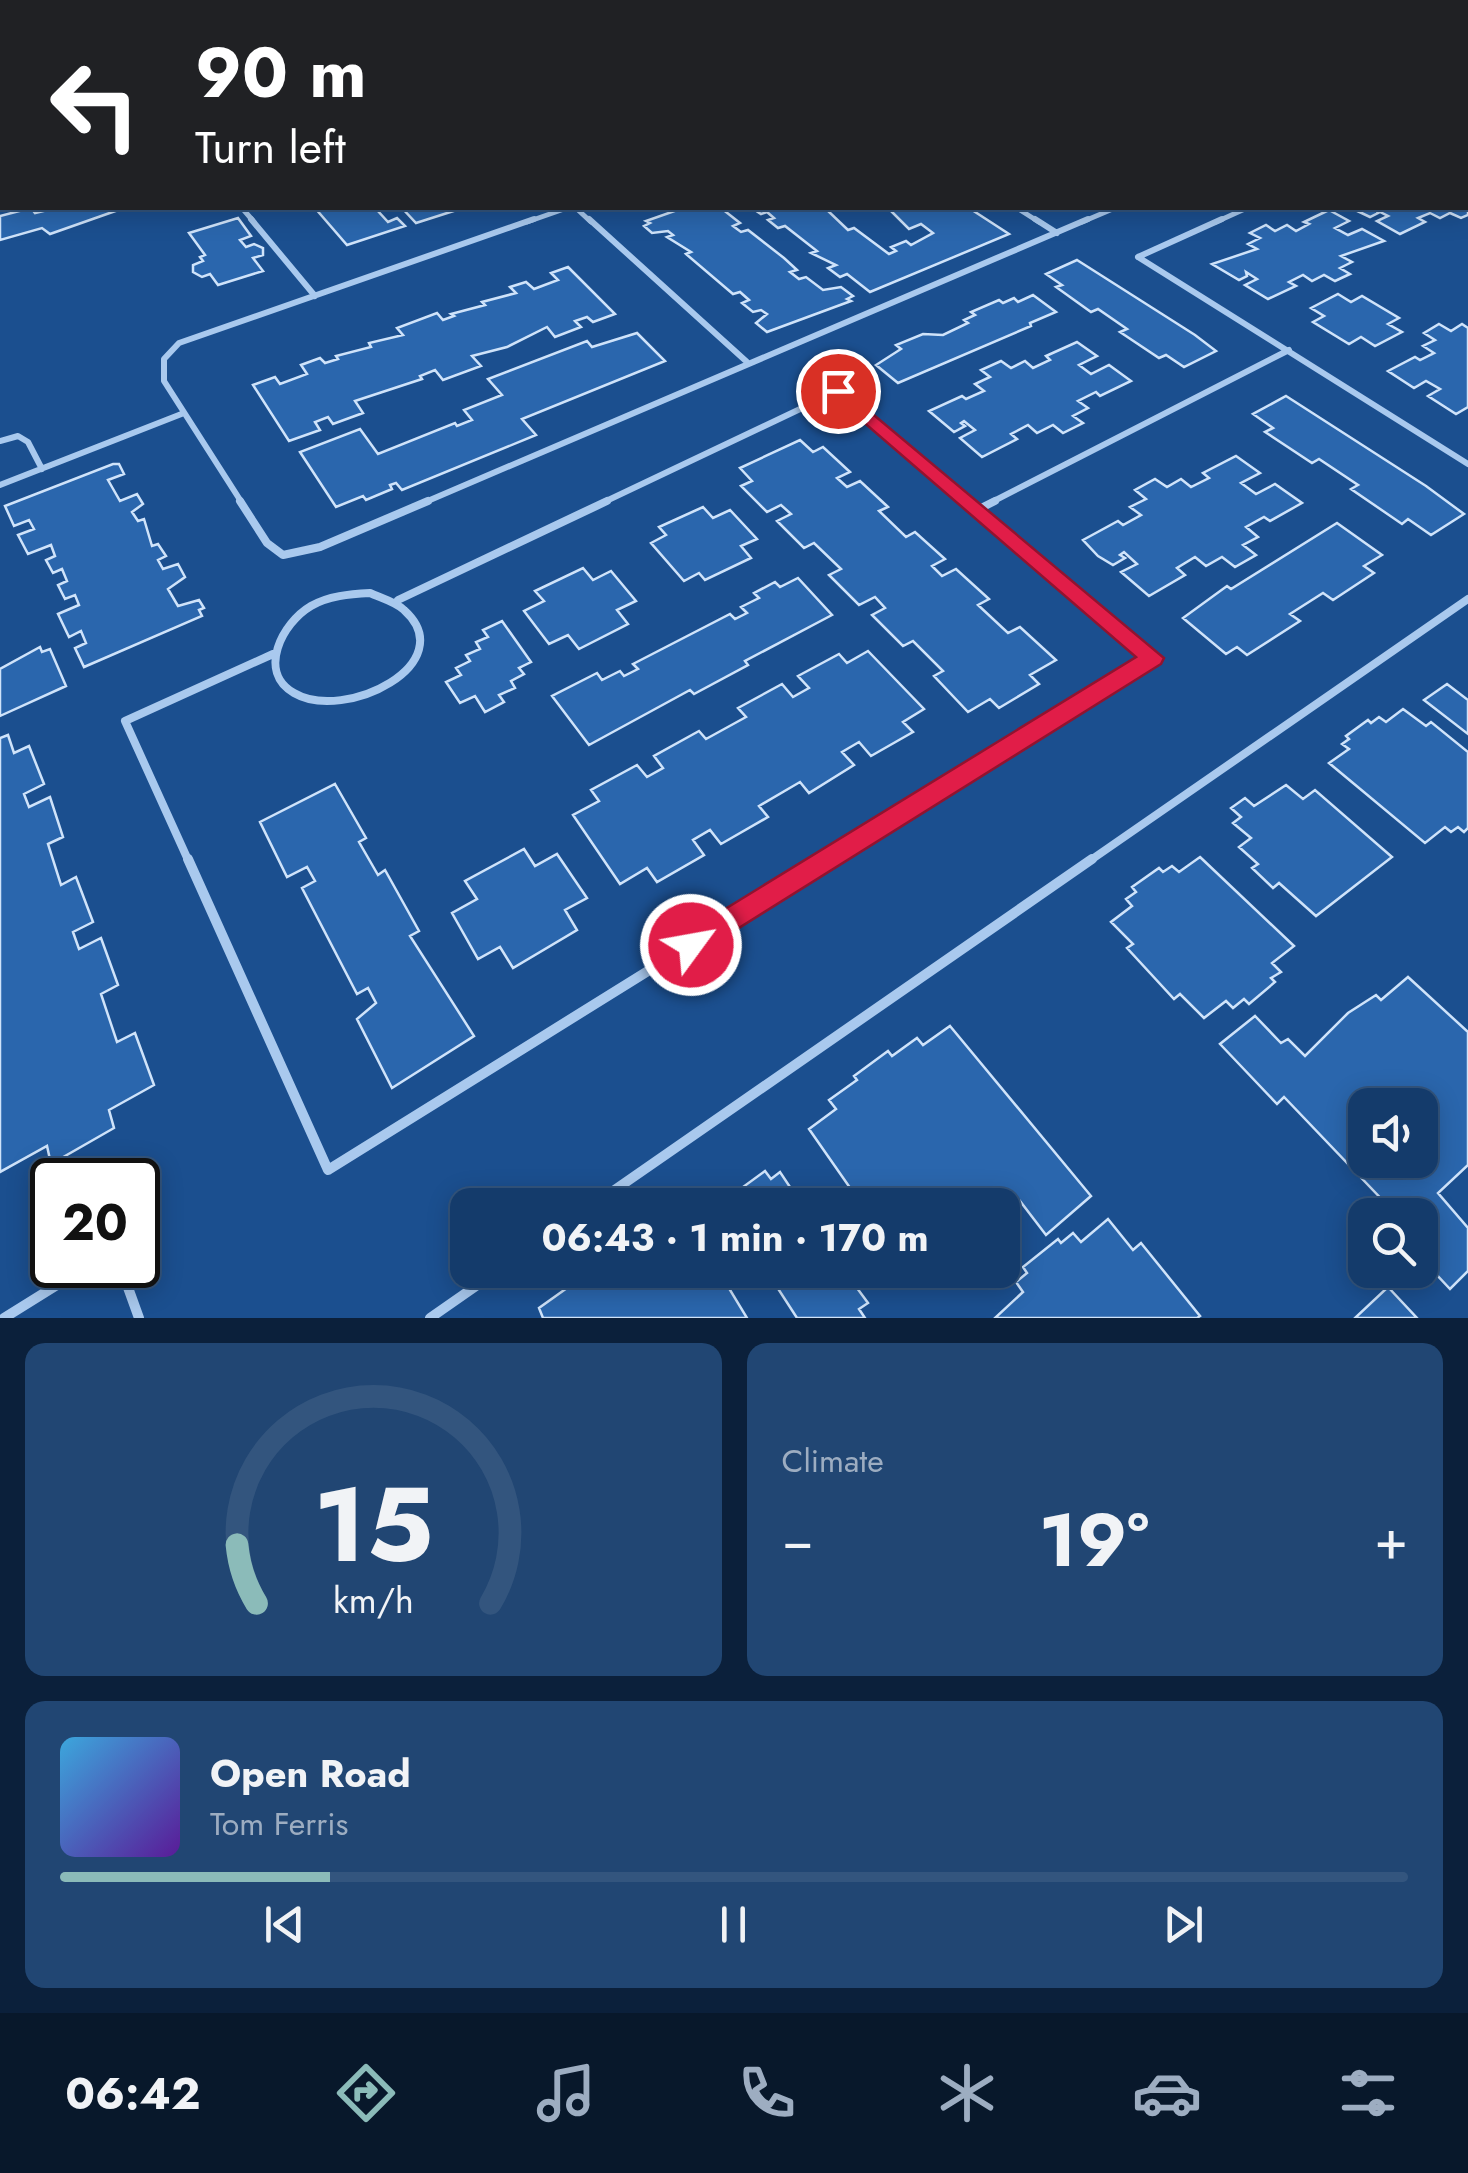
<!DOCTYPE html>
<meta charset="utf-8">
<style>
body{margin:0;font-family:Jost,sans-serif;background:#214673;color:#f1f3f6;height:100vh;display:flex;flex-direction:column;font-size:38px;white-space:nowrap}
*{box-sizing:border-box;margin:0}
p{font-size:32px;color:#9dadc1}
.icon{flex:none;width:55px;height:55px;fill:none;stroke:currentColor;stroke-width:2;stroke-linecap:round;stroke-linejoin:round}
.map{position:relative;height:1318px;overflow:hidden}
.side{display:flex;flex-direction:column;gap:25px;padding:25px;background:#0b203b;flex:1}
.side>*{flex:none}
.hud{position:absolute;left:0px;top:0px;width:1470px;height:210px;box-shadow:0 5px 25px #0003,0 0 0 2px #33557e;background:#202124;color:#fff;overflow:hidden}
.buttons{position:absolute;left:1348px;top:1088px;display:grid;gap:20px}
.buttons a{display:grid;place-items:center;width:90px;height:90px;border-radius:20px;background:#143b6b;box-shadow:0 5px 25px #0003,0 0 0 2px #33557e;font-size:50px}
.speed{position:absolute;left:30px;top:1158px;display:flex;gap:20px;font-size:50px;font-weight:700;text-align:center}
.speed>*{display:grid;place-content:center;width:130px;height:130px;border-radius:50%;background:#143b6b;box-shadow:0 5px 25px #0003,0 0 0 2px #33557e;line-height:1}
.speed .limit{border:5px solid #111;border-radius:15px;background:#fff;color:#111}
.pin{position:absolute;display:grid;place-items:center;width:85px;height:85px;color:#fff;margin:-42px;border:5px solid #fff;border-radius:50%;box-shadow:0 2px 10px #0007}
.me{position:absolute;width:110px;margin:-55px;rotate:58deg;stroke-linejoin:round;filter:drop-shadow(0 0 8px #0008)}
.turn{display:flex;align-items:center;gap:35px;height:210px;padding:0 30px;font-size:45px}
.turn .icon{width:130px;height:130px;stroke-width:2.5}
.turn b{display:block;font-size:70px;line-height:85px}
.big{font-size:75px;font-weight:700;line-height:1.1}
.side .widget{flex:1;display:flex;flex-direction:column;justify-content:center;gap:15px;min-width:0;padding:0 35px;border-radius:20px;background:#214673}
.side .dial{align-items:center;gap:0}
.dial svg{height:260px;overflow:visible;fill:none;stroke:#33557e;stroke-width:7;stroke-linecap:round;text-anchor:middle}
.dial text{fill:#f1f3f6;stroke:none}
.song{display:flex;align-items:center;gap:30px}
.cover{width:120px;height:120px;border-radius:15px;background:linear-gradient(135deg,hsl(200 70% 55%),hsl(270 70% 35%))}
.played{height:10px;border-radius:5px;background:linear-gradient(90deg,#8bbbb9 20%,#33557e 20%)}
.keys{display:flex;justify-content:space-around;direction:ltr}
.heat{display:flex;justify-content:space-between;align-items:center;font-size:55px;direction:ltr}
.side .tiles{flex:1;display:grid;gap:25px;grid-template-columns:1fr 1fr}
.widget:last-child{grid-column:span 2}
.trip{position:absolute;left:450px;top:1188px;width:570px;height:100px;border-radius:20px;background:#143b6b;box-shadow:0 5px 25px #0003,0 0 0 2px #33557e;font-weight:700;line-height:100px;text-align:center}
.menu{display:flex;height:160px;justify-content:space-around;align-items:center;background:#08182b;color:#9dadc1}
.menu .icon{width:70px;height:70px}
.menu .selected{color:#8bbbb9}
.menu b{font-size:45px;color:#f1f3f6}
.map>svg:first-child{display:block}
.building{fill:#2a66ad;stroke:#cfe3fa;stroke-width:2.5;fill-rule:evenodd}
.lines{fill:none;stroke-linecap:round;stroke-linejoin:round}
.service-far3{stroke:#a9c9ee;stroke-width:5}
.service-far2{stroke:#a9c9ee;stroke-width:6}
.service-far1{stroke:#a9c9ee;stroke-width:8}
.service{stroke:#a9c9ee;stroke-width:10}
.secondary{stroke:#d6e6fa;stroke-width:20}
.route{fill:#e11d48;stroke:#92132f;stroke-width:2.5}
</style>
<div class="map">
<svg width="1468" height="1318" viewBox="0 0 1468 1318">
<rect width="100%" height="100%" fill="#1b4f8f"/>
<path class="building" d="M1468,207V215L1461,218L1450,213L1440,218L1430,213L1418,218L1425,222L1400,234L1377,221L1388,216L1376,210L1378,213L1370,217L1351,208Z
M31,208L35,213L56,208H124L50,234L42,228L0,240V216Z
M315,208H380L377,210L388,222L397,218L405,226L347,245Z
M402,208H463L416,223Z
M683,208H731L726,212L740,223L733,226L741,232L748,230L784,258L797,270L790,272L799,279L806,277L823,290L841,287L853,296L847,299L851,301L767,332L756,323L767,314L761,310L753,312L742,303L749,300L740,292L733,294L686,254L691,252L667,237L673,235L668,231L652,233L644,226L650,223L646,221Z
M752,208H825L848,230L854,228L889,254L896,251L891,247L906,241L911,245L933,233L921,224L909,229L888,208L972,210L1009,234L870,292L847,274L840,277L828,268L836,265L811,253L817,251L785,226L778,228L768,220L774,218L767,212L761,214Z
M1329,210L1349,221L1335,228L1348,235L1362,229L1384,241L1341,256L1352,262L1340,268L1350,274L1335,281L1324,275L1312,281L1303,275L1289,282L1296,286L1268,299L1245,285L1257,279L1246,272L1247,276L1239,280L1212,264L1257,249L1248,244L1260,238L1250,233L1266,225L1275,231L1287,225L1296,231L1309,224L1304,222Z
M238,218L251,236L240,240L246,247L254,244L263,248V255L253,258L263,271L218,285L210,274L202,277L193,272V265L203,261L200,257L205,255L189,233Z
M1077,260L1195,335L1216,351L1184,367L1166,355L1159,358L1120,332L1127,329L1098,309L1091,312L1056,287L1062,285L1046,274Z
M568,267L615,314L593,322L587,317L575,321L581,327L555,337L547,327L507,347L472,356L481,366L443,380L435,370L420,376L422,379L355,401L363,413L333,424L328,417L315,422L320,430L289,441L253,385L275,377L280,384L307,374L301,365L320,358L325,363L338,359L336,356L371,347L369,343L403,335L397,328L437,313L443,320L454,316L451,314L485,305L482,302L516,293L510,287L526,282L534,289L558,280L551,273Z
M1338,294L1351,302L1362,296L1399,318L1388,324L1402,332L1375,346L1361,337L1349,344L1313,322L1324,316L1311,308Z
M1033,295L1056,312L1030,323L1031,326L898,383L876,365L901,349L896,345L923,334L943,335L968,323L964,320L975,315L971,312L999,300L1003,303L1014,298L1018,302Z
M1439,324L1451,331L1462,324L1468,328V407L1456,414L1428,396L1440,389L1426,381L1414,388L1388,371L1415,357L1420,360L1434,353L1423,346L1435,340L1424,333Z
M637,333L665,361L522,419L536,435L402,490L396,483L390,485L392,489L366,500L363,496L336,507L300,452L360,429L378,454L455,423L457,426L472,420L464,410L502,395L488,379L587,341L592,347Z
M1077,342L1097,356L1079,365L1091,374L1109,365L1131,381L1100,396L1096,392L1078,401L1088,408L1073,416L1083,423L1063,433L1053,425L1037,433L1028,425L1011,434L1017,439L982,457L960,438L975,430L964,421L961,423L965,426L954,432L929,411L962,396L966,399L984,391L975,384L990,377L981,370L1001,361L1011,368L1025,361L1033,368L1050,360L1046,356Z
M1286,396L1426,486L1464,514L1431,535L1408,519L1402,524L1351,489L1358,485L1319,459L1312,463L1265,432L1273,428L1253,414Z
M800,440L813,452L823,447L850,472L837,478L847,487L860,481L888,507L879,511L906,537L915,532L945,559L932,566L942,576L956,569L989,599L978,605L1008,633L1020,627L1056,660L1030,675L1039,684L999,708L990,699L968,712L934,676L943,671L913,641L903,646L872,615L885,608L875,597L859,605L829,575L841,569L814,543L804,548L777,521L791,514L781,505L767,512L741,486L752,481L740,468Z
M1236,456L1260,473L1241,483L1256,494L1275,484L1302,503L1270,521L1264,517L1246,527L1258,537L1243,545L1256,555L1235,567L1222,557L1206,566L1195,557L1177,568L1185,575L1149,596L1121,572L1137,564L1124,552L1120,555L1125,558L1113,565L1098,556L1083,540L1118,521L1123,525L1141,515L1130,507L1146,499L1135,490L1155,479L1167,487L1181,479L1191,487L1209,478L1203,473Z
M113,464H119L124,474L108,480L120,501L137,494L143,504L132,512L138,521L144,519L152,546L158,544L166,556L158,560L163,569L178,564L185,577L168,589L178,606L199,600L204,608L199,610L202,616L84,667L75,648L86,643L81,631L69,637L58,614L79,605L75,595L65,599L58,585L67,581L62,569L53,573L46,560L55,556L51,545L28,554L18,535L34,529L29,520L14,526L5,506Z
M703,507L713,518L730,510L757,539L741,546L751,558L705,580L699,573L684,581L651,543L666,535L659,527Z
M1337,523L1382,555L1364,566L1374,573L1333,600L1323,593L1290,614L1300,621L1247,655L1237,647L1226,654L1183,618L1227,586L1231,589Z
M583,568L593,580L611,571L636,601L617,610L628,624L579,649L568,635L549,644L524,611L544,601L535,591Z
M798,578L832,615L745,661L748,665L694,694L690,690L589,745L552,696L597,673L602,680L620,671L624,676L638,669L633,664L730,614L735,619L747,613L741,607L759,598L754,593L775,582L780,587Z
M502,621L531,662L519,668L524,674L511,681L515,688L499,695L504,702L485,712L475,696L460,703L446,682L461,675L456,668L470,661L466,655L480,649L476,642L488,637L483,630Z
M40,647L42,652L50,649L66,686L0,716V669Z
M868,651L924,709L903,722L913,732L871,756L859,742L842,752L854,765L809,793L800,782L759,806L768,817L721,844L710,830L693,840L704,855L657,882L647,868L620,884L573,815L599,801L591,790L637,765L647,777L663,768L654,756L699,731L706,739L746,717L738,708L782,684L793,697L809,688L798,676L839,654L847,663Z
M1447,684L1468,700V734L1424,700Z
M1403,709L1426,726L1431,722L1468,752V828L1464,832L1458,827L1451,832L1445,827L1425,843L1329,763L1349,749L1342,744L1349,739L1346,736L1368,720L1371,723L1379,717L1386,722Z
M8,735L14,753L29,746L44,784L24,794L29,807L50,797L63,837L48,844L61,885L76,877L93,922L73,932L79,949L101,938L118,985L101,994L117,1042L135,1033L154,1085L109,1110L114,1128L51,1164L47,1146L0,1172V738Z
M335,784L366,838L359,842L378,875L385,870L419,931L410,936L474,1036L392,1088L357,1019L376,1003L368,988L357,994L302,888L315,881L307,867L287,877L260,822Z
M1286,785L1303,799L1315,790L1392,857L1316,916L1279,883L1273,888L1252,868L1258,864L1239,847L1251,838L1233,823L1241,817L1231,808L1245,798L1254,806Z
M524,849L535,866L557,854L587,898L565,910L577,930L513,968L500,947L478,959L452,913L477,899L465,881Z
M1200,857L1294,946L1272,963L1281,972L1271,978L1275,982L1249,1004L1244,999L1233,1008L1226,1001L1204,1018L1180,994L1174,999L1127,948L1133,944L1111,922L1132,906L1126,899L1136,892L1132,887L1159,868L1163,872L1172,866L1179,872Z
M1408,977L1468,1032V1165L1438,1193L1468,1228V1271L1450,1289L1420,1257V1215H1383L1390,1208L1284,1097L1277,1104L1220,1044L1255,1016L1281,1043L1288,1039L1305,1056L1348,1013L1376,995L1381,1000ZM1365,1105H1420V1160H1365Z
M950,1026L1091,1196L1046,1235L1020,1201L1012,1207L998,1190L979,1205H862L809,1129L836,1109L829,1100L857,1080L854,1076L888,1051L892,1056L917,1038L923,1045Z
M765,1171L771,1179L780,1172L802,1205H740L749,1198L743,1187Z
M1108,1219L1133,1250L1141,1243L1200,1316L1197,1318H995L1023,1292L1016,1282L1027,1273L1023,1267L1058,1239L1061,1243L1073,1233L1081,1242Z
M579,1270H718L747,1318H543L539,1308L574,1283L571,1275Z
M766,1270H859L863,1276L854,1284L868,1303L859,1309L865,1318H797Z
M1388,1287L1417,1318H1355Z"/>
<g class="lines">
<path class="service-far3" d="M724,0L728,2
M973,0L978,2
M1397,0L1403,2
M206,2L211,0
M613,2L622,0
M699,2L708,0
M1155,2L1162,0
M242,208L254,222
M576,208L591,222
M1017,208L1039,222
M527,222L567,208
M1082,222L1115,208
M1216,222L1247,208"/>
<path class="service-far2" d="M251,219L315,296
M589,219L747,362
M1035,219L1057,233
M1138,257L1468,464
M1138,257L1222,219
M0,441L18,436L28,442L42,469
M0,485L184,413
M242,503L164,381V359L179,343L534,219
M423,503L1088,219
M602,503L838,391L972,503
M990,503L1289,350"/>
<path class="service-far1" d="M240,501L267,543L283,555L320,547L428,501
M969,501L979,509
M370,593C381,598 396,602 404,610C463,663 345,723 294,693C257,672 282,623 311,606C328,596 350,594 370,593Z
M398,600L607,501
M189,862L125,721L273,654
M824,862L1153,658L979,509L995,501
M1088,862L1468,599"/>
<path class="service" d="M188,859L328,1170L828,859
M593,1205L1092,859
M4,1318L65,1280L126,1282L139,1318
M430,1318L499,1270"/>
<path class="secondary" d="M1466,0L1468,1
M31,2L33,0
M0,34L2,31"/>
</g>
<path class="route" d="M838,385L1164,658L1161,664L691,958L681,954L677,945L681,936L1136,657L832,395L829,391Z"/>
</svg>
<div class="buttons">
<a><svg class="icon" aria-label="sound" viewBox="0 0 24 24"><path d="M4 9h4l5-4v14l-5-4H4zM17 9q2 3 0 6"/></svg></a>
<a><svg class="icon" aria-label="search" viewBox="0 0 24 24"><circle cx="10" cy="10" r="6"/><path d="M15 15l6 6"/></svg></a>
</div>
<div class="speed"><div class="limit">20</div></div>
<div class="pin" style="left:838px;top:391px;background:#d93025"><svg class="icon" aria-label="arrive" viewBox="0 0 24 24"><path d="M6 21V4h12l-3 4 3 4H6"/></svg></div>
<svg class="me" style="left:691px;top:945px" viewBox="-20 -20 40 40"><circle r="17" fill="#e11d48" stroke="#fff" stroke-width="3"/><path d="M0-11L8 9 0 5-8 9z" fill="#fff"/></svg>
<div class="trip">06:43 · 1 min · 170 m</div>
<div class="hud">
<div class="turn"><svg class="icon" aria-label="left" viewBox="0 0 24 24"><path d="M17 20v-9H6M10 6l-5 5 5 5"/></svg><div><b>90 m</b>Turn left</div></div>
</div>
</div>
<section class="side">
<div class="tiles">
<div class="widget dial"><svg viewBox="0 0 100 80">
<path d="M14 69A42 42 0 1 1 86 69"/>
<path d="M14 69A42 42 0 0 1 8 51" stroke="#8bbbb9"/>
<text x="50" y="56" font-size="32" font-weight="700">15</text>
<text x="50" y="72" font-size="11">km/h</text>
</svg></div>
<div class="widget"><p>Climate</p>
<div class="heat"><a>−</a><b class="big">19°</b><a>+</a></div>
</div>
<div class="widget">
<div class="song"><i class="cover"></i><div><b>Open Road</b><p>Tom Ferris</p></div></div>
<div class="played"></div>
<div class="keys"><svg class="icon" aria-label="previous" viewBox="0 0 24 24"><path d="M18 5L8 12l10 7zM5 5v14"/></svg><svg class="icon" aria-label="pause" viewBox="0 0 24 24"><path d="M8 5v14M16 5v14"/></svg><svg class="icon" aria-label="next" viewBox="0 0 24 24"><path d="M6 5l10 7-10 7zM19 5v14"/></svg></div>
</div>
</div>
</section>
<nav class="menu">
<b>06:42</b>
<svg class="icon selected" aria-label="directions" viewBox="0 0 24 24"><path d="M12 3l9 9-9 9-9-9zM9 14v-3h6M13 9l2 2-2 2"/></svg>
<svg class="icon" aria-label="music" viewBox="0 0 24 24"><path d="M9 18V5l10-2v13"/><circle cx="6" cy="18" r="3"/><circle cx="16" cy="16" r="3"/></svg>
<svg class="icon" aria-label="phone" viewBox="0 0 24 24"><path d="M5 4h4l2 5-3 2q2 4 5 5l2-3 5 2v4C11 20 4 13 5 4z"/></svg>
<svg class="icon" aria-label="climate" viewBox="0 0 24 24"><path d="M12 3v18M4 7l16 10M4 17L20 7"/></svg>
<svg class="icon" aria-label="car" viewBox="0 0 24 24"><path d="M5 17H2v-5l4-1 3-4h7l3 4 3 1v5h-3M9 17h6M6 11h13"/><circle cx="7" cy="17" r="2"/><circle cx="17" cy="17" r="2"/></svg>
<svg class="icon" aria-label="filters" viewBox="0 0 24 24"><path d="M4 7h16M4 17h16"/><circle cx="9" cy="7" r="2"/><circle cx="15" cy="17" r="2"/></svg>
</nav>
